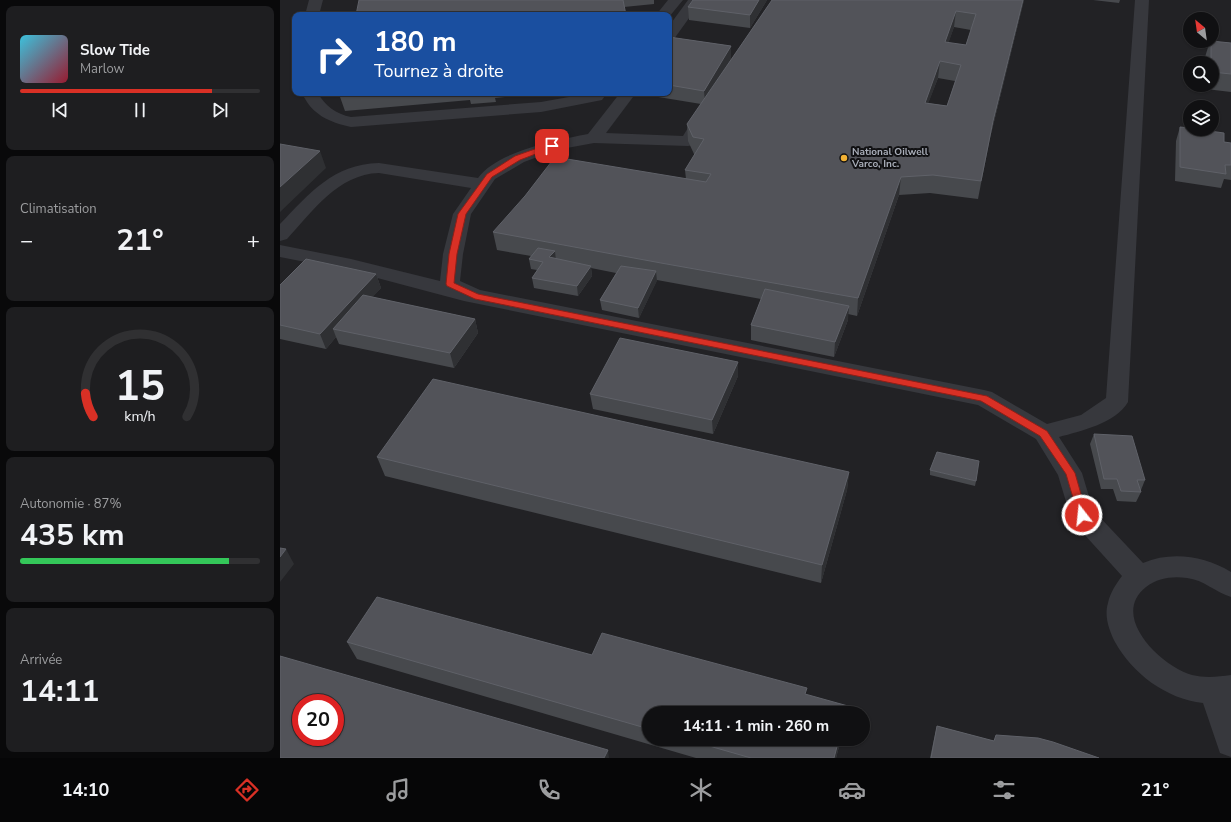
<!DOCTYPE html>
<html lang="fr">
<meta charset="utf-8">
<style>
body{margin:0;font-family:"Nunito Sans",sans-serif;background:#1e1e20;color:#f1f3f6;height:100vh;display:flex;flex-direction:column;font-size:15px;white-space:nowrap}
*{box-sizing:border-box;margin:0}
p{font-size:13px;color:#9c9d9f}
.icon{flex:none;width:22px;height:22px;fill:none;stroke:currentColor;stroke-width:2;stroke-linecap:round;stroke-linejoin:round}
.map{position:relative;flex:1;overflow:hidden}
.details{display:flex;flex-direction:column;gap:6px;padding:6px;background:#09090a;width:280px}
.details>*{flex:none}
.hud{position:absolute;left:12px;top:12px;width:380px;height:84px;border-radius:8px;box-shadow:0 1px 3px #0004,0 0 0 1px #303032;background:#1a4fa0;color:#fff;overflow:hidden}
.needle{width:26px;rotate:331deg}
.fabs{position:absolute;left:903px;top:12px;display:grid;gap:8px}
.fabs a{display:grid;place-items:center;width:36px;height:36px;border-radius:50%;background:#101012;box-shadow:0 1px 3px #0004,0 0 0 1px #303032;font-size:20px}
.speed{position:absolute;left:12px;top:694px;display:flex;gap:8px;font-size:20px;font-weight:700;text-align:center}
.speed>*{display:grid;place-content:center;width:52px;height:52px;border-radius:50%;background:#101012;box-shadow:0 1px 3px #0004,0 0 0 1px #303032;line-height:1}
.speed .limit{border:6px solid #d22;background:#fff;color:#111}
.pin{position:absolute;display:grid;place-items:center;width:34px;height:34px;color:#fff;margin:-17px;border-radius:8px;box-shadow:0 2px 6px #0006}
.me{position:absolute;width:44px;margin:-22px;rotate:344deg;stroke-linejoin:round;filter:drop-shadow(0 0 3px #0008)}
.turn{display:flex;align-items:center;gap:14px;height:84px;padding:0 16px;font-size:18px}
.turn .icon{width:52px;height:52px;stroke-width:2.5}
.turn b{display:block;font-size:28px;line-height:34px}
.big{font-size:30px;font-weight:700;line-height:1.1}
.details .widget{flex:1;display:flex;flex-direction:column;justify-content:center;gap:6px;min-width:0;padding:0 14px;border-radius:8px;background:#1e1e20}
.details .dial{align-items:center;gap:0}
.dial svg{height:104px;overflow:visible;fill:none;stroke:#303032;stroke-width:7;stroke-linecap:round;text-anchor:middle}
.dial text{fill:#f1f3f6;stroke:none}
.song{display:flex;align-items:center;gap:12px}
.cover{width:48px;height:48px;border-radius:6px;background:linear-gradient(135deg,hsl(190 70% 55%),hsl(350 70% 35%))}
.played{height:4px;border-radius:2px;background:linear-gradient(90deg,#d93025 80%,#303032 80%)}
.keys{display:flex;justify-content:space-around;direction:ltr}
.heat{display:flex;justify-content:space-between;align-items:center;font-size:22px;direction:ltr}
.charge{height:6px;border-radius:3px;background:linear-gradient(90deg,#34c759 87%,#303032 0)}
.trip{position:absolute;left:362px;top:706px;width:228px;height:40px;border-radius:20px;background:#101012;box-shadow:0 1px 3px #0004,0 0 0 1px #303032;font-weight:700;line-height:40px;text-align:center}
.dock{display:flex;height:64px;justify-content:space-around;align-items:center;background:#060607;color:#9c9d9f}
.dock .icon{width:28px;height:28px}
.dock .on{color:#d93025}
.dock b{font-size:18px;color:#f1f3f6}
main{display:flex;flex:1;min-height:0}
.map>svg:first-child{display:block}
.built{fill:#222225;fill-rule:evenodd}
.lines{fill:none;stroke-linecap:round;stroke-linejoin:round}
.minor{fill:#37383d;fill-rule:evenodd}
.wall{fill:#47494d;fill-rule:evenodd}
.shaded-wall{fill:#2f3033}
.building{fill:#525359;stroke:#5f6168;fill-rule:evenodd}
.route{fill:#d93025;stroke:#8d1f18}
.poi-dot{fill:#f2b134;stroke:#111113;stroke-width:1.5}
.labels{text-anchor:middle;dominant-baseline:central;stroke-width:4;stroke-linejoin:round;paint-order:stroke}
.far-poi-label{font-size:10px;font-weight:bold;fill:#a8adb8;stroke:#111113;text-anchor:start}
</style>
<main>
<section class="details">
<div class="widget">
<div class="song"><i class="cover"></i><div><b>Slow Tide</b><p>Marlow</p></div></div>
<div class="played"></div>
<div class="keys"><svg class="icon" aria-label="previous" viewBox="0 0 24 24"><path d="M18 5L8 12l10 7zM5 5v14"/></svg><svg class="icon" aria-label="pause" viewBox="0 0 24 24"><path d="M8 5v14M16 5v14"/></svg><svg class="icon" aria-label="next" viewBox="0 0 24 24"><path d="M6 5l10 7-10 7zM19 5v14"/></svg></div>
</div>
<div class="widget"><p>Climatisation</p>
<div class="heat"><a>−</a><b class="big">21°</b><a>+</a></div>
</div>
<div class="widget dial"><svg viewBox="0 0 100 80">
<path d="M14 69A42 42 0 1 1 86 69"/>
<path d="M14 69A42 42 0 0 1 8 51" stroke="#d93025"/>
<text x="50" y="56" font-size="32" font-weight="700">15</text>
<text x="50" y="72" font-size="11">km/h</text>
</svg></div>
<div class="widget"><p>Autonomie · 87%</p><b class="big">435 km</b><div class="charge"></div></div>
<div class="widget"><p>Arrivée</p><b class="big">14:11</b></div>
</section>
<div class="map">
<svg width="951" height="758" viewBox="0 0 951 758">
<rect width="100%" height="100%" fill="#161618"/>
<path class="built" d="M0,0H951V758H0ZM15,15H389V93H15ZM910,19H932V41H910ZM910,63H932V85H910ZM910,107H932V129H910ZM21,703H55V737H21ZM369,713H583V739H369Z"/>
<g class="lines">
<path class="minor" d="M29,0H43L39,15H25Z
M388,0H403L389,17V15H376Z
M408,0H422L394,39L389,40V26Z
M855,0H869L848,402C836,423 801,431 779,437L802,473L813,510L863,563C892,551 924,556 951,572V597C935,592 924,580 907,578C892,576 878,578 866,587C829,616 881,666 912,675C924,678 938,677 951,675V757L940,753L923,703C886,699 852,673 835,642C829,630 824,616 828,603C830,593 836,584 842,576L793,522L790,515L778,475L756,439L698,405L184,301L71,271L0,257V245L71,259L160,281L163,254L173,214L191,188L99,173C58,174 32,212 7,239L0,241V224C29,194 53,164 99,163L198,178C217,151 278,140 308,134L340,93H356L326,133L403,136L417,113L423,111L429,113L431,116L414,145L408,146L314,143L276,150L244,162L215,179L191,214L183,254L180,281L200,290L704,390L712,392L767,424L801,415L826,398Z
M22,93H38C45,106 56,114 71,117L261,102L311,93H327L322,100L261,112L71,127C49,122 32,115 22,93Z"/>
</g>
<path class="wall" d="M79,0H374V4L344,7Z
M487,0L470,28L409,20L408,7Z
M492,0H744L710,138L698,199L650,193L619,195L577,316L568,314V320L554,357L471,340V325L481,299L377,280L359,318L322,310L320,300L336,273L311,268L312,276L298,296L254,288L252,278L257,270L251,269L249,259L251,256L217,250L213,232L406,179L405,170L415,154H414L408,141L407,124L421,104L354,93H389V37L451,46V59L446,67ZM674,27L691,30L686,45L668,43ZM658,78L675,81L667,106L648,103Z
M813,0H840L839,3Z
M930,41L951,43V92L926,89L925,85H932V63H925V57Z
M60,93H268L215,98L216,102L191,104L190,100L65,111L59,94Z
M900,127L944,142L951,143V180L944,179L941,188L895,181L896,141Z
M96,274L101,288L92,297L195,319L198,333L174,368L59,344L56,337L46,349L0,339V285Z
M458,376L433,434L313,409L310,394Z
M814,434L865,480L861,490H860L861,492L856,502L837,501L833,489H821L810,444Z
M97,457L569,472L567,490L541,583L105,476Z
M650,470L696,481L695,486L650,475Z
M67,642L369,713V739H561L556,758H416L77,659Z
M657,726L714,741L819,758H650L654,739Z"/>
<path class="shaded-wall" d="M479,0H487L470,28V15Z
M743,0H744L710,138L698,199L713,121Z
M676,11L674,27L663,59L665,42Z
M451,46V59L425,104L424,91Z
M660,61L658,78L642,120L645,103Z
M40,151L46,168L0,212V187Z
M621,177L619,195L577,316L578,298Z
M275,251L276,261L269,257Z
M311,266L312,276L298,296L297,286Z
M376,271L377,281L359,318L358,308Z
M96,274L101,288L62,331L53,329L56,337L46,349L40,334Z
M569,306L568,320L554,357L555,342Z
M195,319L198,333L174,368L170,353Z
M458,362V376L433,434L432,420Z
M569,472L567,490L541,583L542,565Z
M6,549L14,564L0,582V557Z
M559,739H561L556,758H554Z
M328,750L329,758H324Z"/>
<path class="building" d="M79,0H343L346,15H76Z
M413,0H479L470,15L408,7Z
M492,0H743L713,121L701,181L653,175L621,177L578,298L381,263L213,232L245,196L275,157L426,182L431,174L405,170L424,139L413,137L407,124ZM676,11L696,14L686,45L665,42ZM660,61L681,65L667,106L645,103Z
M389,37L451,46L424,91L389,85Z
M931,41L951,43V74L932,72V63H931Z
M60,93H72L59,94Z
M900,127L910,128V129H915L944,133V142L951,143V165H945L946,174L900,167Z
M0,144L40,151L0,187Z
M258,248L275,251L269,257L311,266L297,286L252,278L263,262L249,259Z
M26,259L96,274L40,334L0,325V285Z
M341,266L376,271L358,308L320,300Z
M485,289L569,306L555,342L471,325Z
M83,295L195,319L170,353L53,329Z
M340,338L458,362L432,420L310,394Z
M153,379L569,472L542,565L97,457Z
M814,434L852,436L865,480H857L861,492L841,491L837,479H824Z
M657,452L699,461L696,481L650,470Z
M0,548L6,549L0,557Z
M97,597L312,655L322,633L527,688L525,694L568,706L566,713H369V729L67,642Z
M0,656L328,750L324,758H0ZM21,703H55V737H21Z
M657,726L714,741L716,735L758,738L773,742L819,758H651Z
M405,739H559L554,758H471Z"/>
<path class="route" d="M272,143L275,146L274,147L240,160L212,177L186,214L177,254L174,283L198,294L707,396L767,431L795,473L807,515L806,518L802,520L799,518L786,474L760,436L701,401L195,299L167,286L166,284L169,254L178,214L207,174L235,156Z"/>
<circle class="poi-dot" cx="564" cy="158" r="4"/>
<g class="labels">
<g class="far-poi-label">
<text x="572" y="152">National Oilwell<tspan x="572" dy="12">Varco, Inc.</tspan></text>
</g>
</g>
</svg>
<div class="fabs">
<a><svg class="needle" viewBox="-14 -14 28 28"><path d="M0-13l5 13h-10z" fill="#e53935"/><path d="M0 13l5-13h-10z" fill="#9c9d9f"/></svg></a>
<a><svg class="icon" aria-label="search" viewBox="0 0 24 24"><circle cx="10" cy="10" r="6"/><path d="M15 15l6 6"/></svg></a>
<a><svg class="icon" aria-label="layers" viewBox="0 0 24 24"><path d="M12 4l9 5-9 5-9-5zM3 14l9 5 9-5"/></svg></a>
</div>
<div class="speed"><div class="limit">20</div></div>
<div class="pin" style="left:272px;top:146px;background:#d93025"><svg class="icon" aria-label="arrive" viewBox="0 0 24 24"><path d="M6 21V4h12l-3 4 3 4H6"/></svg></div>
<svg class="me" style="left:802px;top:515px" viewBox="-20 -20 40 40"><circle r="17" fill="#d93025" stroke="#fff" stroke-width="3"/><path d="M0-11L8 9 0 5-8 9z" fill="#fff"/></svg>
<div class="trip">14:11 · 1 min · 260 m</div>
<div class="hud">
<div class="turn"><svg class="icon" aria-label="right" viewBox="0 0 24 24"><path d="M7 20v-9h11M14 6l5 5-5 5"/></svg><div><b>180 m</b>Tournez à droite</div></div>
</div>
</div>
</main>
<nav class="dock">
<b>14:10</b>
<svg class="icon on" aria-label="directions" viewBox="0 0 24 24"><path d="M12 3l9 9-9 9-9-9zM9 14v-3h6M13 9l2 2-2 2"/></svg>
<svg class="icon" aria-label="music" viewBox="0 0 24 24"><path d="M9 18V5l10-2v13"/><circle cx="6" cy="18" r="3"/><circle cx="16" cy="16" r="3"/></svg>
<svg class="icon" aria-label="phone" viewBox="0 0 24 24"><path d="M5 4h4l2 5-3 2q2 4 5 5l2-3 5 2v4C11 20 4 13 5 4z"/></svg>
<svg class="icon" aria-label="climate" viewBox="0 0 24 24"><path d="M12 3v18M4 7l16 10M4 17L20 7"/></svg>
<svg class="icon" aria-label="car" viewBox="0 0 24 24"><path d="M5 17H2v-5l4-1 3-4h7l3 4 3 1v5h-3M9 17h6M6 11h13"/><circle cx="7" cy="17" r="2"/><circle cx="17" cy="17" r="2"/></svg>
<svg class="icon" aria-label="filters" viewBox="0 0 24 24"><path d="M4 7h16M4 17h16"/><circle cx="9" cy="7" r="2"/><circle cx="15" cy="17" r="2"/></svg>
<b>21°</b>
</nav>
